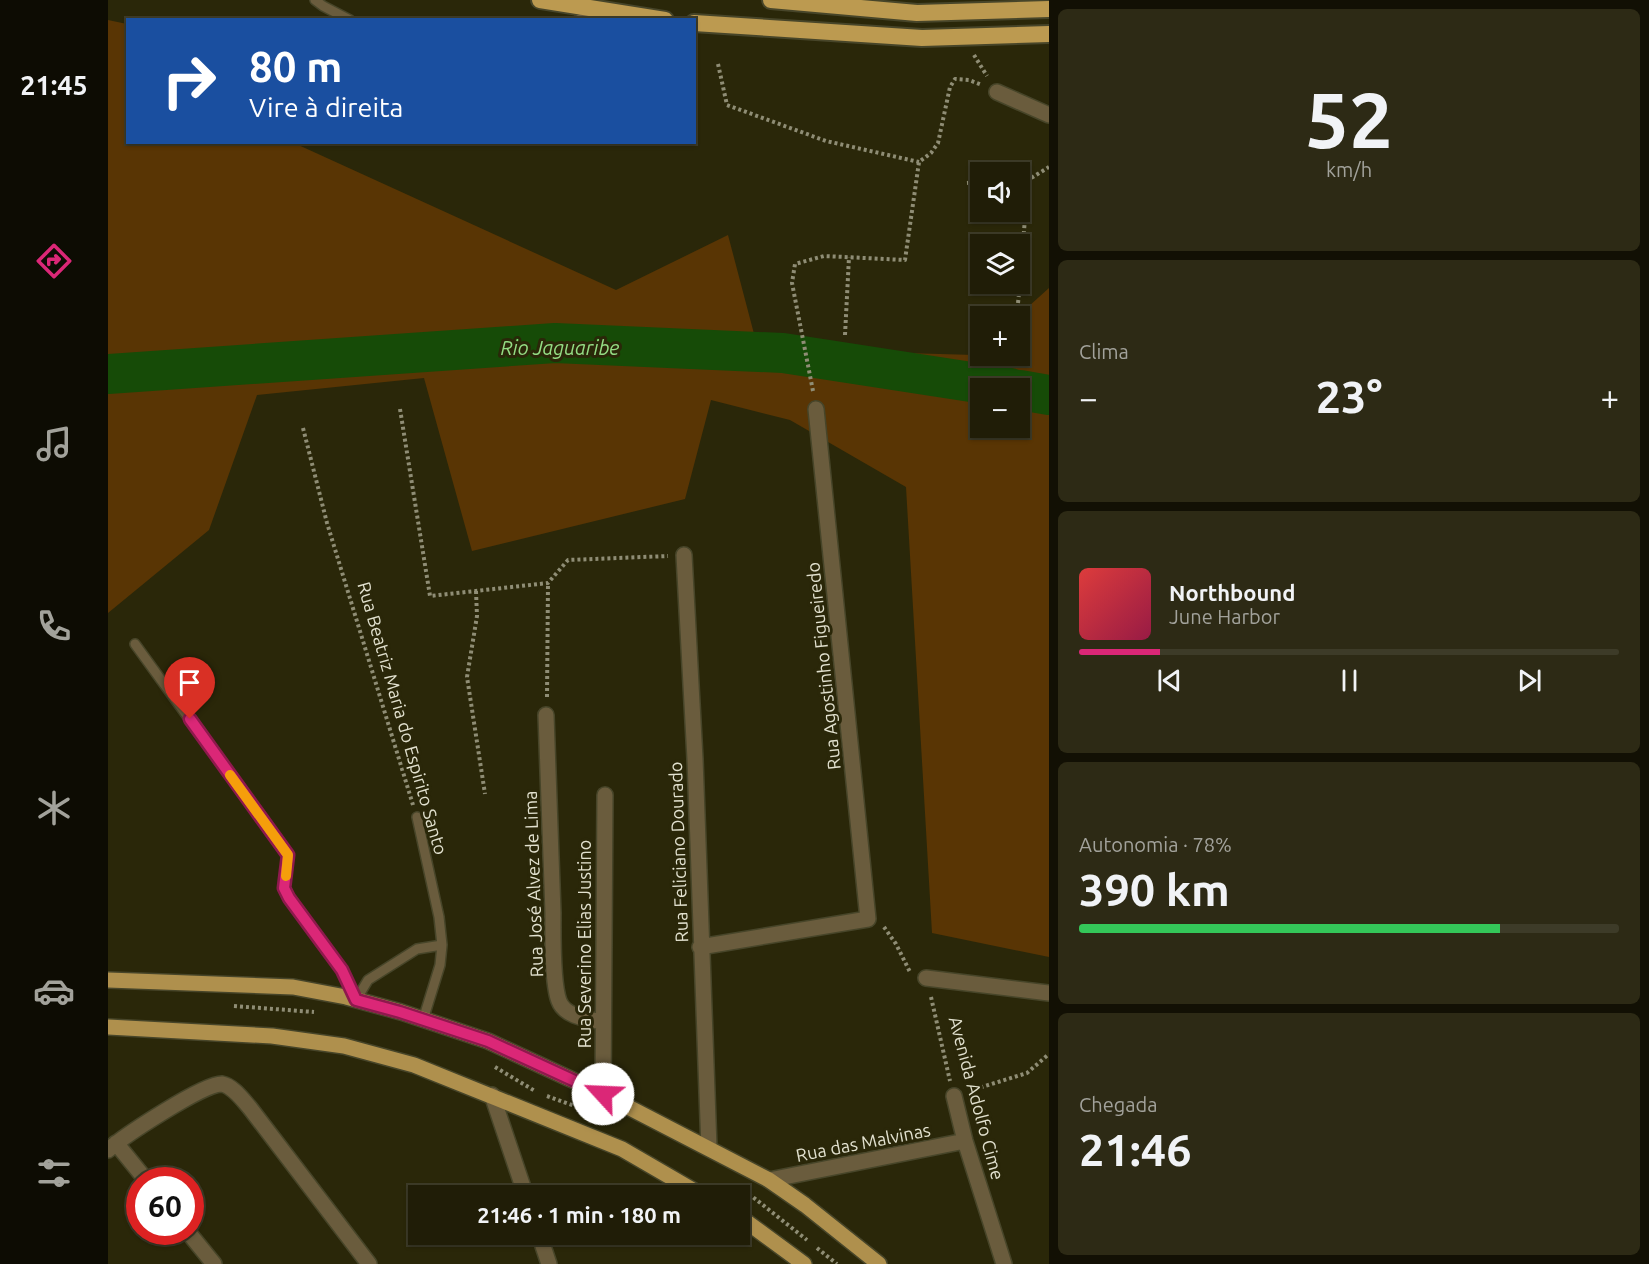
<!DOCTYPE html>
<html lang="pt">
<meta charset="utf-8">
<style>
body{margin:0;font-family:Ubuntu,sans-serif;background:#2d2a15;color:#f1f3f6;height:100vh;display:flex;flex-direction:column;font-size:22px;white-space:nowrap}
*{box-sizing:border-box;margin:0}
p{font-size:20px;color:#a2a29b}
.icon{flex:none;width:33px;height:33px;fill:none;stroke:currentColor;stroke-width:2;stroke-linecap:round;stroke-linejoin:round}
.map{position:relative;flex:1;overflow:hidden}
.drawer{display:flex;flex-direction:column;gap:9px;padding:9px;background:#121004;width:600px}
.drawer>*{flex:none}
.hud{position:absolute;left:18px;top:18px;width:570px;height:126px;border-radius:0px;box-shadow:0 2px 4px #0004,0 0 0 2px #3d3b28;background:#1a4fa0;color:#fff;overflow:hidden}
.buttons{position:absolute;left:862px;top:162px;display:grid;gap:12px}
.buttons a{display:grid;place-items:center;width:60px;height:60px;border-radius:0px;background:#201d07;box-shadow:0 2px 4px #0004,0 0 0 2px #3d3b28;font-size:30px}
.speed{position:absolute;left:18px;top:1167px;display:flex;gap:12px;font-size:30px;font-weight:700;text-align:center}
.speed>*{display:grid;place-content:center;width:78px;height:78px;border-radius:50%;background:#201d07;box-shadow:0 2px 4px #0004,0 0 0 2px #3d3b28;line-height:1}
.speed .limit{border:9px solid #d22;background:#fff;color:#111}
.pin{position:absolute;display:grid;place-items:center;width:51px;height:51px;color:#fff;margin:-62px -26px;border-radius:50% 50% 50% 0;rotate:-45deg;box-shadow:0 0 6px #0007}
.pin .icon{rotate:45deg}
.me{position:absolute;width:66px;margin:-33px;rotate:295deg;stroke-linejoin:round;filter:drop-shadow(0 0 4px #0008)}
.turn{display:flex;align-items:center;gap:21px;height:126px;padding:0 24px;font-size:27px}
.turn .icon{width:78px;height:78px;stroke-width:2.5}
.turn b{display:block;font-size:42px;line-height:51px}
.big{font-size:45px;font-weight:700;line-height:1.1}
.drawer .card{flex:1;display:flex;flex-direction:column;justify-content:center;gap:9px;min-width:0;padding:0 21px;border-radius:9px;background:#2d2a15}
.drawer .dial{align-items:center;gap:0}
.dial b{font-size:78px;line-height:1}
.song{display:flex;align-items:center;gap:18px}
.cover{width:72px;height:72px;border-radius:9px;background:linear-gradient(135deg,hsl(0 70% 55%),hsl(340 70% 35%))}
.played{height:6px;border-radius:3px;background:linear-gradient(90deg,#db2777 15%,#3d3b28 15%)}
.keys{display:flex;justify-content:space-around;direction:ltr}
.heat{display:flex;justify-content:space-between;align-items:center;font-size:33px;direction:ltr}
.charge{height:9px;border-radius:4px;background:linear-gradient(90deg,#34c759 78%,#3d3b28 0)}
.trip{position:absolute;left:300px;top:1185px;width:342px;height:60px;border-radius:0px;background:#201d07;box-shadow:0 2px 4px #0004,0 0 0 2px #3d3b28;font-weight:700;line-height:60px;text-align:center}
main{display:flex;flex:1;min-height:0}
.tabs{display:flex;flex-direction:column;width:108px;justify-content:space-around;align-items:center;background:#0d0c03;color:#a2a29b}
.tabs .icon{width:42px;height:42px}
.tabs .active{color:#db2777}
.tabs b{font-size:27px;color:#f1f3f6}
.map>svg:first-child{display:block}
.green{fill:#593504;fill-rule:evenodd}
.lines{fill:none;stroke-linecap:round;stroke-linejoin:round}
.river{stroke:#164b07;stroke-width:40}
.service-casing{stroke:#474529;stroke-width:12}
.minor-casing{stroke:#474529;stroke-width:18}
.tertiary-casing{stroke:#474529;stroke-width:18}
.primary-casing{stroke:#474529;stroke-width:18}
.trunk-casing{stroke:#474529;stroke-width:20}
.path{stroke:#8f8d75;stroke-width:4;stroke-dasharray:3 3;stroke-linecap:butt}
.service{stroke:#6a5c3d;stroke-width:9}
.minor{stroke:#6a5c3d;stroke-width:15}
.tertiary{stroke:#6a5c3d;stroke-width:15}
.primary{stroke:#af904d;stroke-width:15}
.trunk{stroke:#bc9a50;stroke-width:16}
.route-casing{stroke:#8e194d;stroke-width:15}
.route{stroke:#db2777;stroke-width:10}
.slow{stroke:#f59e0b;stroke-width:10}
.labels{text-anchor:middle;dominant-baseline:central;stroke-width:6;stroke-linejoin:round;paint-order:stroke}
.street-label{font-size:18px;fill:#e2e1cf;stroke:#2a2709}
.water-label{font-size:20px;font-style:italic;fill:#94dd84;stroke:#2a2709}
</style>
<main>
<nav class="tabs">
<b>21:45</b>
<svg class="icon active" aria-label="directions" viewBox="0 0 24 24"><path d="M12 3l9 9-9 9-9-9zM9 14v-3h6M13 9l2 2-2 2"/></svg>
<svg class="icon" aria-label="music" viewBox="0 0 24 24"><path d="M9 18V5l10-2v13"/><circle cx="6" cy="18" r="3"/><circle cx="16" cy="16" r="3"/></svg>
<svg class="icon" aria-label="phone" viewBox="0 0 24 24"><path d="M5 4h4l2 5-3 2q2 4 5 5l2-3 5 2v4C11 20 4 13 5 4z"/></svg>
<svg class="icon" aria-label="climate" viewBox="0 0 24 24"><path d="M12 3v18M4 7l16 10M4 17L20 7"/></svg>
<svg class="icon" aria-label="car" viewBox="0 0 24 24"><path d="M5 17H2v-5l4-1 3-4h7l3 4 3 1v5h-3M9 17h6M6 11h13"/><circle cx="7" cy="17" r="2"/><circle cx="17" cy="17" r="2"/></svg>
<svg class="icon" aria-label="filters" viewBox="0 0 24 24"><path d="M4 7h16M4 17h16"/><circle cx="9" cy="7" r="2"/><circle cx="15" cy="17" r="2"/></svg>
</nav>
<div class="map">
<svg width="941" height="1264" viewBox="0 0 941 1264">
<rect width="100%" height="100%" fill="#2a2709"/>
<path class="green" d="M0,20L19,24L20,142L186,143L508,290L620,235L650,349L867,355L873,350V356H912V316H910L941,288V957L824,933L798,487L682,420L603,400L577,499L364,551L316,378L149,395L101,530L0,613ZM873,388H912V428H873Z"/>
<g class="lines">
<path class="river" d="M0,374L447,343L675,353L902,388
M912,390L941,395"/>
<g class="service-casing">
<path id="service" d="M207,0L215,6L242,20
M470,20L487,11
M27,644L180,855L176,888L181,898L234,970L248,1000
M309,817L331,917L334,945L332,965L315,1020
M248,1000L260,980L309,949L334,945"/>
</g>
<g class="minor-casing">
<path id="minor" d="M889,92L941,115
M576,555L587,759L601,1148
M438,715C440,781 443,847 445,913C445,935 444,982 451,1001C457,1017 480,1019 495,1022
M592,947L760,919L708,409
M818,978L941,993
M495,1094L497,795
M846,1096L857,1141L896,1264
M8,1143L38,1180
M0,1150C16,1136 96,1083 114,1084C125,1086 135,1100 142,1108L261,1264
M661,1180L857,1141
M80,1232L106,1264"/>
</g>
<g class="tertiary-casing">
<path id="tertiary" d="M384,1095L418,1196
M431,1234L441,1264"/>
</g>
<g class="primary-casing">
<path id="primary" d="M0,980L185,987L238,997L293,1012L380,1041L495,1094L661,1180L697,1205L771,1264
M0,1027L164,1036L236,1046L306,1065L514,1149L595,1196
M632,1217L696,1264"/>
</g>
<g class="trunk-casing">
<path id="trunk" d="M432,0L557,20
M663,0L809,13L941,9
M586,23L814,38L941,34"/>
</g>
<path class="path" d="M866,55L879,76
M610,64L619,105L718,141L811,162
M912,180H920L941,167
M859,183L873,182
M912,282L920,180
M910,303L912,284
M737,335L741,257
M705,391L684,283L687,264L716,256L797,260L811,162L823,153L830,143L842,87L847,79L861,80L874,85
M292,409L322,596L440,583L460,560L560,556
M195,428L219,523L305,805
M368,591L369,616L359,677L377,794
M439,697L440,583
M776,927L788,944L802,972
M823,997L842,1081
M126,1006L206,1012
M387,1067L427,1091
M861,1091L919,1073L941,1054
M439,1096L483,1112
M636,1190L699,1240
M709,1248L729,1264"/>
<use href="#service" class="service"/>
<use href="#minor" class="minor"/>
<use href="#tertiary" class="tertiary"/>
<use href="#primary" class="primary"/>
<use href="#trunk" class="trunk"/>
</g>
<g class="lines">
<g class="route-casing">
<path id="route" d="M82,719L180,855L176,888L181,898L234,970L248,1000L292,1012L380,1041L495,1094"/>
</g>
<use href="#route" class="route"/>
<path class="slow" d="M122,775L180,855L178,876"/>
</g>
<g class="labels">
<g class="street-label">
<text transform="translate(715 666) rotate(-96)">Rua Agostinho Figueiredo</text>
<text transform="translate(295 718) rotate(74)">Rua Beatriz Maria do Espirito Santo</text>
<text transform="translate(570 852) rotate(-92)">Rua Feliciano Dourado</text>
<text transform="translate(425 884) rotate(-92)">Rua José Alvez de Lima</text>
<text transform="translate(476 944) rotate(-90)">Rua Severino Elias Justino</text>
<text transform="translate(869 1098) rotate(75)">Avenida Adolfo Cime</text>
<text transform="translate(755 1142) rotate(-11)">Rua das Malvinas</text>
</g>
<g class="water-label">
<text x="452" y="347">Rio Jaguaribe</text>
</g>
</g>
</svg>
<div class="buttons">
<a><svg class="icon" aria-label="sound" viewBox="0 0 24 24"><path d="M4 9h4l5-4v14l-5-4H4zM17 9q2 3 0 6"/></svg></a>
<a><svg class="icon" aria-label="layers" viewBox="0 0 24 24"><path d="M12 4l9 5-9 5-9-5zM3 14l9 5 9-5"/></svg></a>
<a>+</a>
<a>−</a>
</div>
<div class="speed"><div class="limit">60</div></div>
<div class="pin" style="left:82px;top:719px;background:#d93025"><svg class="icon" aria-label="arrive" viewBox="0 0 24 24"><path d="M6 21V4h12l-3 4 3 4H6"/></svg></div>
<svg class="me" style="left:495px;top:1094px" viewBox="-20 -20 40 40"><circle r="19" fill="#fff"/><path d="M0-13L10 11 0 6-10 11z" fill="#db2777"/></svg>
<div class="trip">21:46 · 1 min · 180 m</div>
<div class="hud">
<div class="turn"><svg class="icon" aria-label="right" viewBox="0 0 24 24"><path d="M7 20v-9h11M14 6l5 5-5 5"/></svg><div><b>80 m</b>Vire à direita</div></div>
</div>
</div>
<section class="drawer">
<div class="card dial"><b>52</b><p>km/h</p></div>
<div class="card"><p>Clima</p>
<div class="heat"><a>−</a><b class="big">23°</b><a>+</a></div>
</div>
<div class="card">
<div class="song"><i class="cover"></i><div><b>Northbound</b><p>June Harbor</p></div></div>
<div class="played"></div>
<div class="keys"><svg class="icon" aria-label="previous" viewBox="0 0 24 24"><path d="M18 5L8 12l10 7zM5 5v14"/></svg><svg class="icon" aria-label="pause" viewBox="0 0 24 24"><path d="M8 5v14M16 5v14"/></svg><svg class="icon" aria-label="next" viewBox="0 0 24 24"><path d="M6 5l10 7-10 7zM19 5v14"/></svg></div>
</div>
<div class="card"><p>Autonomia · 78%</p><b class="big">390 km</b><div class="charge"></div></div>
<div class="card"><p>Chegada</p><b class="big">21:46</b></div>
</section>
</main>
